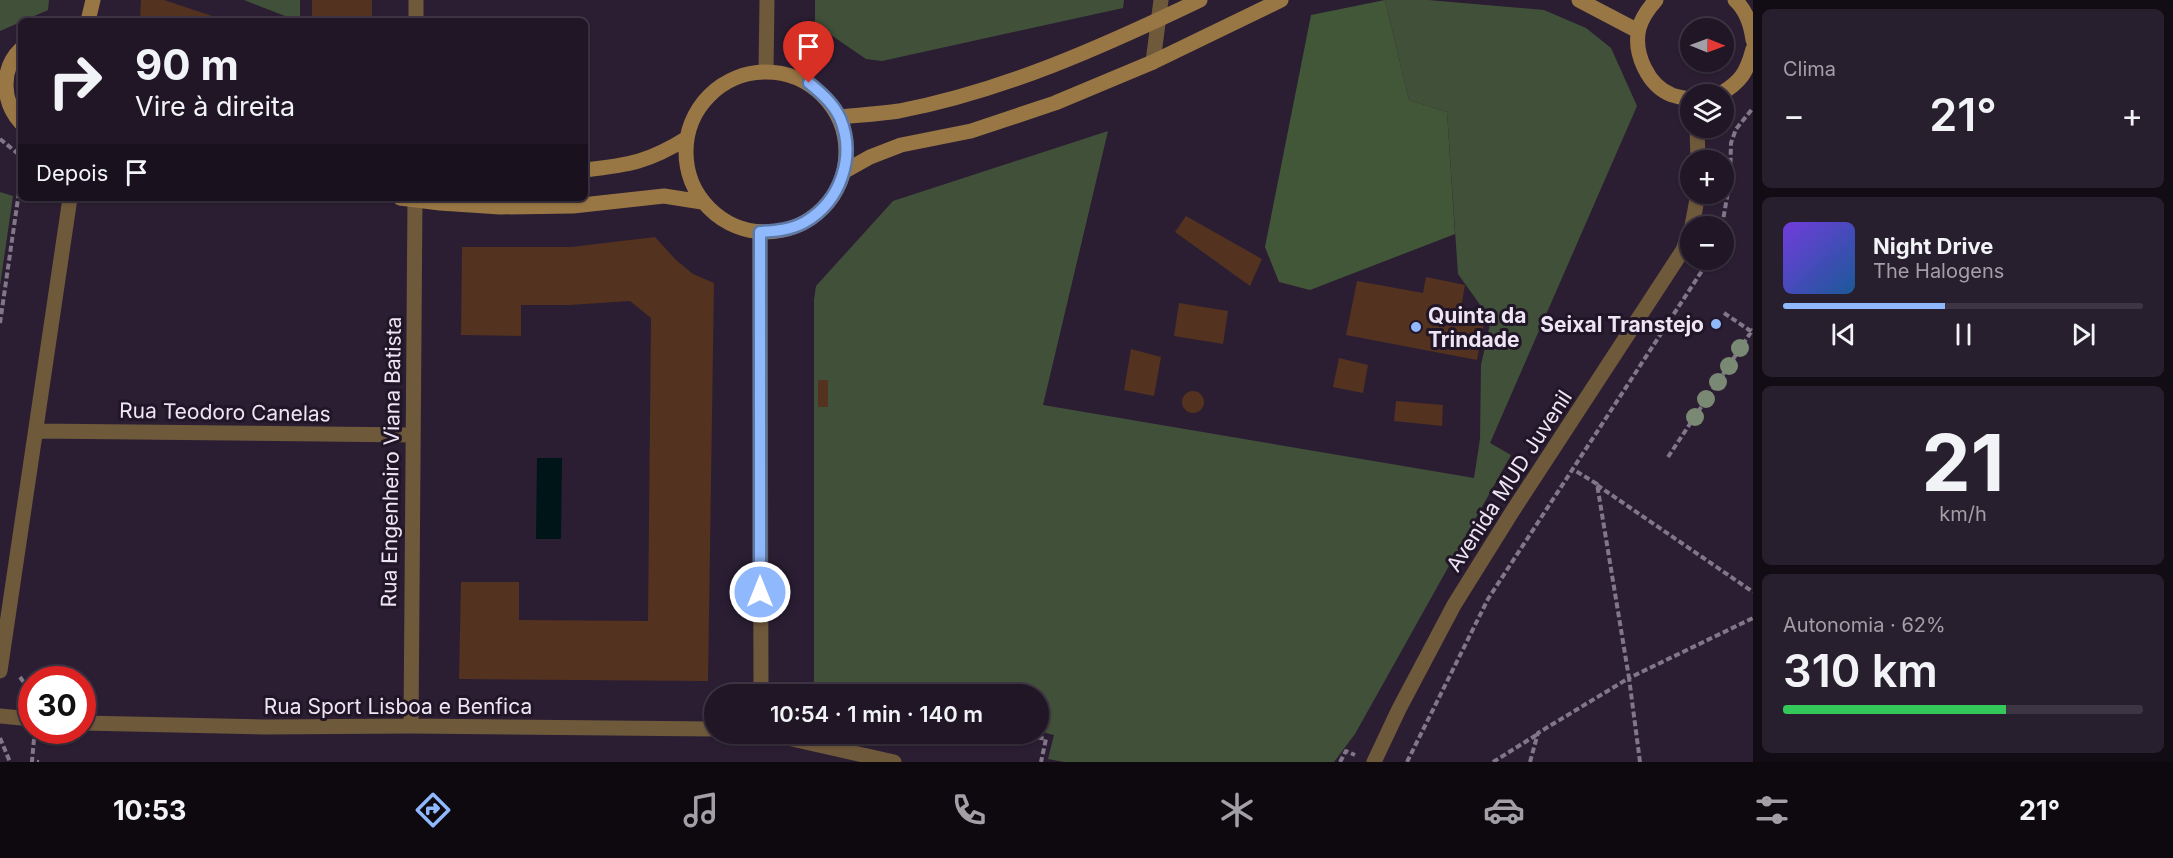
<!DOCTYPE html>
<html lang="pt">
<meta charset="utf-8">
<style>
body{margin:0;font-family:Inter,sans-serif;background:#281f2e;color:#f1f3f6;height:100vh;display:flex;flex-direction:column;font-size:22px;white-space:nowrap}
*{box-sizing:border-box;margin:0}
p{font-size:20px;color:#a29fa7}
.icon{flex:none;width:33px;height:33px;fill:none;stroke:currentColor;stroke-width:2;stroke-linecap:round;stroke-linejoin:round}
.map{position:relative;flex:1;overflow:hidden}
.sheet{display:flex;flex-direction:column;gap:9px;padding:9px;background:#120c15;width:420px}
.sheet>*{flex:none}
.top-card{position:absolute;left:18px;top:18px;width:570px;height:183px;border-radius:9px;box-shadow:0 2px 4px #0004,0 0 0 2px #3d3543;background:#201626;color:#f1f3f6;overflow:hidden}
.needle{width:39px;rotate:91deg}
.buttons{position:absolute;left:1680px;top:18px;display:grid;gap:12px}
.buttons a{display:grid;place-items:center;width:54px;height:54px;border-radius:50%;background:#201626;box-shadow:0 2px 4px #0004,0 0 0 2px #3d3543;font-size:30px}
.speed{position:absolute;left:18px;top:666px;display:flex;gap:12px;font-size:30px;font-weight:700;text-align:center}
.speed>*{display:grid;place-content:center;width:78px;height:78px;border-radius:50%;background:#201626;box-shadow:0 2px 4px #0004,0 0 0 2px #3d3543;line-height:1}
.speed .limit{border:9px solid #d22;background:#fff;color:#111}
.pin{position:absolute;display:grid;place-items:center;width:51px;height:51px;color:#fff;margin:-62px -26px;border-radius:50% 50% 50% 0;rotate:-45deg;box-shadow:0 0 6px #0007}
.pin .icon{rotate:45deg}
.me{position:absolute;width:66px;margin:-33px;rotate:0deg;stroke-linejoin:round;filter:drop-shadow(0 0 4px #0008)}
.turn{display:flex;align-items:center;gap:21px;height:126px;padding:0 18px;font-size:27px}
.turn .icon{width:78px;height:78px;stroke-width:2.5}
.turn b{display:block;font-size:42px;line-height:51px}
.then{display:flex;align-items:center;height:57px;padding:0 18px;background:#0003;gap:12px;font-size:22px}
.big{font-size:45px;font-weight:600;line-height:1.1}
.sheet .card{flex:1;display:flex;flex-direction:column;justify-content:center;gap:9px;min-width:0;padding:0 21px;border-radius:9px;background:#281f2e}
.sheet .dial{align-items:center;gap:0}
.dial b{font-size:78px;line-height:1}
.song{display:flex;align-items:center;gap:18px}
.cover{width:72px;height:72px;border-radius:9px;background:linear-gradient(135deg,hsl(260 70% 55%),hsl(210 70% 35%))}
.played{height:6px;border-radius:3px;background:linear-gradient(90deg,#90b8fd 45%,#3d3543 45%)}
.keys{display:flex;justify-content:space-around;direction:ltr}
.heat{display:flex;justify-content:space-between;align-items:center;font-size:33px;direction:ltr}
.charge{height:9px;border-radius:4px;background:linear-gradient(90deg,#34c759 62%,#3d3543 0)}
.trip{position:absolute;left:704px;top:684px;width:345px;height:60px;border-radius:30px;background:#201626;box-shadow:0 2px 4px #0004,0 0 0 2px #3d3543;font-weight:600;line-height:60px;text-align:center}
.tabs{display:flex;height:96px;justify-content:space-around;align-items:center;background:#0d090f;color:#a29fa7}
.tabs .icon{width:42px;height:42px}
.tabs .on{color:#90b8fd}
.tabs b{font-size:27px;color:#f1f3f6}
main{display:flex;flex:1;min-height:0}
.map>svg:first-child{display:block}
.green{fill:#415139}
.forest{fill:#425737}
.water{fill:#001518}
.building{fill:#53321f}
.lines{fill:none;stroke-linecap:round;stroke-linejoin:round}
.path{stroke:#817789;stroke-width:4;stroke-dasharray:6 3;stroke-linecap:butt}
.street{stroke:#6f593b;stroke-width:15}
.secondary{stroke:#997745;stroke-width:15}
.tree{fill:#7a8973}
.route-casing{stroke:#5e78a4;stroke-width:15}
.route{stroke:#90b8fd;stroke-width:10}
.poi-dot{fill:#90b8fd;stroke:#211528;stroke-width:2}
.labels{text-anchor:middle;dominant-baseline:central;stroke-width:6;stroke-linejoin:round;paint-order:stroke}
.poi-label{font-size:21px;font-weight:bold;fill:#ede5f3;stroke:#211528;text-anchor:start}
.street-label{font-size:21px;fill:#ede5f3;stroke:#211528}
</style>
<main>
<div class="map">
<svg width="1753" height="762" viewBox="0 0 1753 762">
<rect width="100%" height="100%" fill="#2b1e33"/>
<path class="green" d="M0,0H49L48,10L0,31Z
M244,0H300V21H298Z
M815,0H1124L1123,8L882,61L866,59L815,24Z
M1385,0H1428L1544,10L1586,28L1611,48L1637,106L1490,443L1511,455L1355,734L1334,762H1064L1048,759L1054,735L1038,731V694H871L814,682V300L816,286L893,201L1108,131L1043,405L1474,478L1480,439L1481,365L1491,320L1458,274L1447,112L1409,100Z
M0,192L13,196L0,286Z"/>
<path class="forest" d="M1385,0L1409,100L1447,112L1455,234L1310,290L1279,282L1265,247L1311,15Z"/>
<path class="water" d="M537,458H562L561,539H536Z"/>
<path class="building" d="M141,0H164L227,21H140Z
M312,0H372V21H312Z
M1186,216L1262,259L1250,286L1175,232Z
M655,237L676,260L693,274L714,283L708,681L459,679L461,582H519V620L648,621L651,318L630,301L569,305H521V336L461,335L462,247H571Z
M1426,277L1465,285L1460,313L1485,318L1477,360L1346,335L1357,281L1423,293Z
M1179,303L1228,311L1223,344L1174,336Z
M1131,349L1161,357L1154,396L1124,390Z
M1339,358L1368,365L1363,393L1333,387Z
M818,380H828V407H818Z
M1182 402a11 11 0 1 1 22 0a11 11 0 1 1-22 0Z
M1396,401L1443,405L1442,426L1394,421Z"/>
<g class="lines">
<path class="path" d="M0,139L21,156
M1722,226L1730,180L1731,143L1736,129L1753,108
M1724,313L1752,332
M0,323L21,178
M1668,457L1753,329
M1597,485L1753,592
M20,677L32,694
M822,694H830
M1020,734L1046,739L1041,762
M0,738L10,762
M34,739L32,761L39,762
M1340,762L1346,751L1355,755
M1407,762L1488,599L1709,260
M1493,762L1538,734
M1530,762L1538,733L1629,678L1597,484L1571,468
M1640,762L1629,678L1753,618"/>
<path class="street" d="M416,21V0
M1153,62L1161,0
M766,71L767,0
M1697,128L1698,160
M1692,226L1698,194
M760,232L761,694
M37,431L412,435
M0,671L70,198
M0,716L32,719
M82,723L265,727L411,726L714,729
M411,726L415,198
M770,734L894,762
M1374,762L1399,709L1454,605L1512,512L1683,250L1690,230"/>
<path class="secondary" d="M1579,0L1638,31
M1656,0C1648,9 1642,17 1639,28C1633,53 1648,86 1672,95C1678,97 1685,98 1690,99
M1735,0C1747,11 1751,25 1753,40
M88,21L93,0
M21,49C0,69 2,102 21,123
M686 152a80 80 0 1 1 160 0a80 80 0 1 1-160 0Z
M1720,94C1741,82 1747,72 1753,49
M839,117C859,115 879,114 899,111C1004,91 1104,46 1200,0
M585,170C629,165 649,162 687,138
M845,171L870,157L901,145L971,131L1055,103L1153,62L1281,0
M400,198L440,203L500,207L573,206L664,196L702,202"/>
</g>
<g class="tree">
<circle cx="1740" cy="348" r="9"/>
<circle cx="1729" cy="366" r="9"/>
<circle cx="1718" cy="382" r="9"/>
<circle cx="1706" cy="399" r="9"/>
<circle cx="1695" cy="417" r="9"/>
</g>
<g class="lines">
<g class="route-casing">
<path id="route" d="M760,592V232C776,231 791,230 805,222C841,201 856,156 840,118C833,103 821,93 809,83"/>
</g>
<use href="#route" class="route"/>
</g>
<g class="poi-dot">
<circle cx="1716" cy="324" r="6"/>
<circle cx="1416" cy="327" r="6"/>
</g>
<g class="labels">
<g class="poi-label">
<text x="1428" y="315">Quinta da<tspan x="1428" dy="24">Trindade</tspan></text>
<text x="1704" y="324" text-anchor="end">Seixal Transtejo</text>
</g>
<g class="street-label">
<text transform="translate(225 412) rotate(1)">Rua Teodoro Canelas</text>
<text transform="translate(391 462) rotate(-89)">Rua Engenheiro Viana Batista</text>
<text transform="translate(1509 481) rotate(-57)">Avenida MUD Juvenil</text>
<text x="398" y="706">Rua Sport Lisboa e Benfica</text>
</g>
</g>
</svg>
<div class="buttons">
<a><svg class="needle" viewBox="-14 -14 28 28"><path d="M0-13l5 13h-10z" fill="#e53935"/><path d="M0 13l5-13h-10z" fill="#a29fa7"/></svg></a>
<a><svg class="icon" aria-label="layers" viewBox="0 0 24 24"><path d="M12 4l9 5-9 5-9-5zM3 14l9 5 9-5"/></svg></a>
<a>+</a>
<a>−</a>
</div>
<div class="speed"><div class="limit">30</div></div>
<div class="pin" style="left:809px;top:83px;background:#d93025"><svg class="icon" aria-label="arrive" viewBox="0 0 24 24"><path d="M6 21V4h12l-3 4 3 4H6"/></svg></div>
<svg class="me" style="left:760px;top:592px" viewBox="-20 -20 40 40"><circle r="17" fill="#90b8fd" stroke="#fff" stroke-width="3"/><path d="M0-11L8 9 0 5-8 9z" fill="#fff"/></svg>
<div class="trip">10:54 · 1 min · 140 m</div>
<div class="top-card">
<div class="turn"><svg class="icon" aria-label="right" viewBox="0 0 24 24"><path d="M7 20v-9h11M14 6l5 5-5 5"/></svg><div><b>90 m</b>Vire à direita</div></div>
<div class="then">Depois<svg class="icon" aria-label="arrive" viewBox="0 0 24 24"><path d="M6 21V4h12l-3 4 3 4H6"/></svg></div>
</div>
</div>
<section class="sheet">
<div class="card"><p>Clima</p>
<div class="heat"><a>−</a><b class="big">21°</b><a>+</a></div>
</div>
<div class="card">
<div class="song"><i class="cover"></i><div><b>Night Drive</b><p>The Halogens</p></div></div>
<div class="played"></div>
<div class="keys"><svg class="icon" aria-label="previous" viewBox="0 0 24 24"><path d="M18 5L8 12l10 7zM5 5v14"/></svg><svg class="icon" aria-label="pause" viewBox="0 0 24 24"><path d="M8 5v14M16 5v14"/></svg><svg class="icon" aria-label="next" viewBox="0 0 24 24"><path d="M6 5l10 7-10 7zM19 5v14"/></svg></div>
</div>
<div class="card dial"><b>21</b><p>km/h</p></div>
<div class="card"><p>Autonomia · 62%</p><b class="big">310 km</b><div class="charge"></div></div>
</section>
</main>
<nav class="tabs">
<b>10:53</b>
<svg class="icon on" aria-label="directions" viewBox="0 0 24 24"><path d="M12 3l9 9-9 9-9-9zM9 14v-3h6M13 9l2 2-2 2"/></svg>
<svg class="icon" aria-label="music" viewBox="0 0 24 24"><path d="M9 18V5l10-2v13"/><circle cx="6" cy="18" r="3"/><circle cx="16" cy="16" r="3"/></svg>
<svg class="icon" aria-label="phone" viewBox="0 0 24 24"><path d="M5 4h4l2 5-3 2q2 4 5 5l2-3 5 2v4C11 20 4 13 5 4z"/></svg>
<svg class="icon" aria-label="climate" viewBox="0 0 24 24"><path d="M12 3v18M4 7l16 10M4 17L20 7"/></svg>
<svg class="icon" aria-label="car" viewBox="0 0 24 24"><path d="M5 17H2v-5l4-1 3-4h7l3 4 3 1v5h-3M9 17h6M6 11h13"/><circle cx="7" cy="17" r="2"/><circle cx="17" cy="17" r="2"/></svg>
<svg class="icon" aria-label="filters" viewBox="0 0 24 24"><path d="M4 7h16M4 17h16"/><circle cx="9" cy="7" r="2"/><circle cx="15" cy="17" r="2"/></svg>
<b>21°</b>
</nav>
